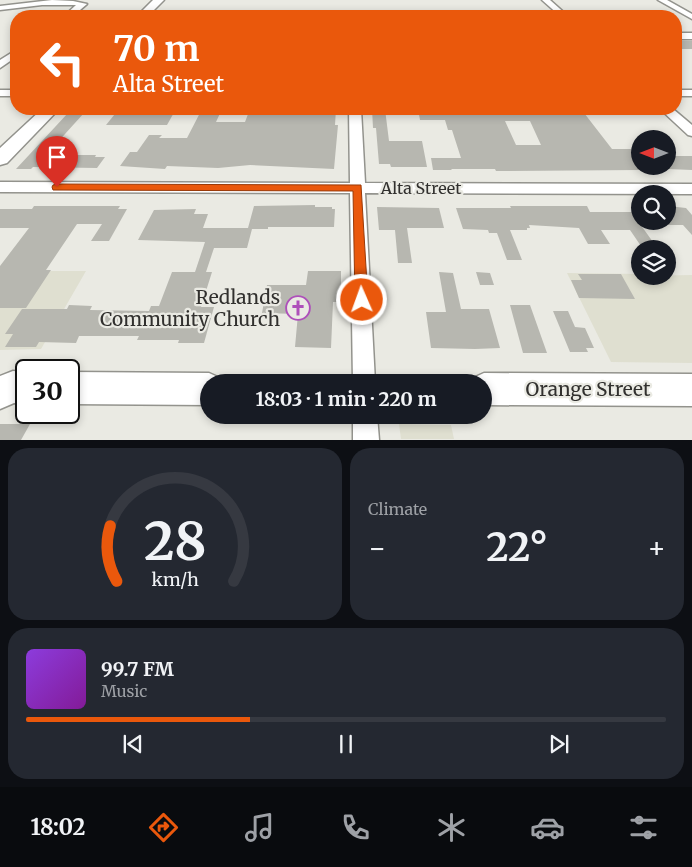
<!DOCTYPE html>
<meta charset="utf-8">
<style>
body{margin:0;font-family:Merriweather,serif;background:#242831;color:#f1f3f6;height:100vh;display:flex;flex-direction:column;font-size:19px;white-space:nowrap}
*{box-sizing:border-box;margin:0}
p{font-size:16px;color:#9ea1a6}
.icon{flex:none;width:28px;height:28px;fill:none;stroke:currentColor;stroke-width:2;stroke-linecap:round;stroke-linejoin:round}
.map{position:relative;height:440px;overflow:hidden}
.panel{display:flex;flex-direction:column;gap:8px;padding:8px;background:#0d0f14;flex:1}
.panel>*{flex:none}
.guide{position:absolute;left:10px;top:10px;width:672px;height:105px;border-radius:20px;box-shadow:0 2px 8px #0003;background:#ea580c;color:#fff;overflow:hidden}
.needle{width:32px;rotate:270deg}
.fabs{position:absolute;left:631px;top:130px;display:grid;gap:10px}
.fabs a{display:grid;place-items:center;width:45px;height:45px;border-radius:50%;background:#171b24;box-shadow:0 2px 8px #0003;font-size:25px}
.speed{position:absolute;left:15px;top:359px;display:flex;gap:10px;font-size:25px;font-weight:700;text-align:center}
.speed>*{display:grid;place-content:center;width:65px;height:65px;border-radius:50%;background:#171b24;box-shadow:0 2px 8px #0003;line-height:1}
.speed .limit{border:2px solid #111;border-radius:8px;background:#fff;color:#111}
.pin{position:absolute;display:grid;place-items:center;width:42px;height:42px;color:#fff;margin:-51px -21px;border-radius:50% 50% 50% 0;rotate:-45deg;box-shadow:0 0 5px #0007}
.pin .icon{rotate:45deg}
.me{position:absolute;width:55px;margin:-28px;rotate:358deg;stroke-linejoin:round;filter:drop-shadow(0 0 4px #0008)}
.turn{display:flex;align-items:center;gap:18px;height:105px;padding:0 20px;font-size:22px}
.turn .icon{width:65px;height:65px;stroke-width:2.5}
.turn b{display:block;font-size:35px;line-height:42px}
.big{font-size:38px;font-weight:700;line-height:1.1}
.panel .widget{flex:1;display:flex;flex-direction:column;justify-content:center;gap:8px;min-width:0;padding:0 18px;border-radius:20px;background:#242831}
.panel .dial{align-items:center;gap:0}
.dial svg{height:130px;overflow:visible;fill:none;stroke:#363941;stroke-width:7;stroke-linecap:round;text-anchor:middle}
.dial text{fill:#f1f3f6;stroke:none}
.song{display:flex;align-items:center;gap:15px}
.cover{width:60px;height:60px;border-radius:8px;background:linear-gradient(135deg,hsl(270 70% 55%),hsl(290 70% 35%))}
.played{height:5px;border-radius:2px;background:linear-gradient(90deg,#ea580c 35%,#363941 35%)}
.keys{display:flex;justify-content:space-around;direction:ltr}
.heat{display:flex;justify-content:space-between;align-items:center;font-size:28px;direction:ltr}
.panel .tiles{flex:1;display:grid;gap:8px;grid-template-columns:1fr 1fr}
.widget:last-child{grid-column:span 2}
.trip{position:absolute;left:200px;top:374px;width:292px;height:50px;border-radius:25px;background:#171b24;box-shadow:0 2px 8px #0003;font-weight:700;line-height:50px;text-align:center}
.menu{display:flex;height:80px;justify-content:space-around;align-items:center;background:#090b0e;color:#9ea1a6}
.menu .icon{width:35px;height:35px}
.menu .active{color:#ea580c}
.menu b{font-size:22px;color:#f1f3f6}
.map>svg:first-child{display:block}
.built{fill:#dfdfd0}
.building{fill:#b7b7b0;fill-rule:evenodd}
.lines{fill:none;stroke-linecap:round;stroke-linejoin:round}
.minor-casing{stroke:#93938d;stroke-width:3}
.secondary-casing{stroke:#93938d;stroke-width:3}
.minor{fill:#fff;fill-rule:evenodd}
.secondary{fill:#fff;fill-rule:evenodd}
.route{fill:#ea580c;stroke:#983908}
.labels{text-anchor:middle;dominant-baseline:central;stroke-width:4.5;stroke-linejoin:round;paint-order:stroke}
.street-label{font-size:16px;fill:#31302e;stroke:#eaeae3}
.near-poi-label{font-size:19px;fill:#31302e;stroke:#eaeae3;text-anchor:end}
.near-street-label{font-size:19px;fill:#31302e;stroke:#eaeae3}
</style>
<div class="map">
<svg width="692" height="440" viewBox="0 0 692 440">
<rect width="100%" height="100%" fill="#eaeae3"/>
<path class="built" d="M0,271H86L41,349L0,350Z
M567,273L640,274V276L692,275V363L611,362Z
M399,424L451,425L454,439H401Z"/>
<path class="building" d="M676,41H692V49H676Z
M119,109H176L167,125H106Z
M202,109H222L216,122H245L250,109H336L335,125H338L334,169L250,165L218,168L167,166L165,169L120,166L130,152H137L149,135H162L159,138H187Z
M372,109H385L389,141H422L427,167H391L390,164H379L376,128H373Z
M418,109H581L612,149H631L640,160V170L496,171L495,169H451L452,170H433L431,158H461L452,130H448L445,120H420ZM505,121H530L541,145H516Z
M68,113H84L46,155H96L95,157H105L97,168L33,167L31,169H16Z
M668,156H692V170L668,169Z
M315,205V207H332V209H335L334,227H268V229H252L247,248H214L206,272H212L201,307H214L204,343H178L179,340H137L139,336H79L76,343L39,342L36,347H5L13,334H5L22,309H67L69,305L92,306L90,310L149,311L151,306H159L172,272H195L205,242L138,240L154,210L196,209L194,214H208L203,228H248L254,206Z
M34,206H120L118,209H127L109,241H91L102,224H77L46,270H51L26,308H0V266L29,228H0V209H32Z
M510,206H587L590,212H640V224L658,249H643L630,230H601L610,244H588L579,228L529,225L530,228H527V230H510L522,260H507L497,233H489L488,230L463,229L456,208H511Z
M668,206L686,208L692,215V235L683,225H668Z
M377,207L439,208L444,228H407L412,263H398L395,230H379Z
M308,271H341V302H333L331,348L295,347L298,314L262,313L267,285H306Z
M439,272L453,273L461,309H489L500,348L475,349L431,348L426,312H446Z
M476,272L490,273L494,285H480Z
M578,274H621L635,299L579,298L571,280H582Z
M510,305H530L547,353H523Z
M553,311H568L575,327L585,328L594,348H586L588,352H570Z
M0,424H30L21,440H0Z"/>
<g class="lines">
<g class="minor-casing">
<path id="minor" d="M52,0L73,1L87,4L73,16H64L76,5H42L0,10V6Z
M542,0H550L568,16H560Z
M658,0H667L692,14V19Z
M676,33H692V39H676Z
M16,50V57L0,68V60Z
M0,90H16V96H0Z
M676,90H692V96H676Z
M349,109H361L365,183L692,184V194L365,193L375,382H353L350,193L0,192V182L350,183Z
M660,109H673L692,125V136L688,135Z
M353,415H377L379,440H353Z"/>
</g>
<g class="secondary-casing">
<path id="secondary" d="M153,0H164L148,16H137Z
M42,109H59L7,163L0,165V148Z
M13,371L26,372V404L14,403L0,409V376Z
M69,372L209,373L220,378L222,382H209V405L69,404Z
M484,373L692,374V406L484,405V382H471L473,378Z"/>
</g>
<use href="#minor" class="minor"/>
<use href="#secondary" class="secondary"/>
</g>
<path class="route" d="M57,184L361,185L368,300L366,304L362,306L357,304L355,300L353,191L53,190L52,187L53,185Z"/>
<defs>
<g id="church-ring" transform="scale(1.25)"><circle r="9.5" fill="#eaeae3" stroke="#ae50ba" stroke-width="1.5"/><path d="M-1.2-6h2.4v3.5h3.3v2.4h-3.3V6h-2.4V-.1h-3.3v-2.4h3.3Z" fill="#ae50ba"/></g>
</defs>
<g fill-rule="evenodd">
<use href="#church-ring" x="298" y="308"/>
</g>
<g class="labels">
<g class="street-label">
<text x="421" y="188">Alta Street</text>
</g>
<g class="near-poi-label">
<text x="280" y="297">Redlands<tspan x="280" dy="22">Community Church</tspan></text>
</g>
<g class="near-street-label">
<text x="588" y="389">Orange Street</text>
</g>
</g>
</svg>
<div class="fabs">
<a><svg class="needle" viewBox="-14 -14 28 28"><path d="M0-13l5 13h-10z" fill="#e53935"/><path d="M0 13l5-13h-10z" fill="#9ea1a6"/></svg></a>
<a><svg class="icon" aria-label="search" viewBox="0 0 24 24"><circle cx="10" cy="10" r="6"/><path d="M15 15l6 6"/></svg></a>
<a><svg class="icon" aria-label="layers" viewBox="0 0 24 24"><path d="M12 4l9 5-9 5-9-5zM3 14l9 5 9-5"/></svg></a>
</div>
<div class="speed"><div class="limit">30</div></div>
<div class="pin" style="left:57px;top:187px;background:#d93025"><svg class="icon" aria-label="arrive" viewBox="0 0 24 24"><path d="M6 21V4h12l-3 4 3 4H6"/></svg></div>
<svg class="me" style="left:362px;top:300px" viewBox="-20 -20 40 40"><circle r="17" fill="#ea580c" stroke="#fff" stroke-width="3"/><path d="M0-11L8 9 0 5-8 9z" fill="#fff"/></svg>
<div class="trip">18:03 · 1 min · 220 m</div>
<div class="guide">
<div class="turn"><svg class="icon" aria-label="left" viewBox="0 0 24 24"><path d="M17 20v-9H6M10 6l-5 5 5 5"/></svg><div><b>70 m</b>Alta Street</div></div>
</div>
</div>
<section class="panel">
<div class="tiles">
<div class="widget dial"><svg viewBox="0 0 100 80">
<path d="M14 69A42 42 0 1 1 86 69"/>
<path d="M14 69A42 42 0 0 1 10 35" stroke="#ea580c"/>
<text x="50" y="56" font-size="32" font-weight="700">28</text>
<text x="50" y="72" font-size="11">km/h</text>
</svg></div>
<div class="widget"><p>Climate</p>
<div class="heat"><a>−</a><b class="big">22°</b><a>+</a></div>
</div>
<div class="widget">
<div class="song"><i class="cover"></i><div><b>99.7 FM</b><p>Music</p></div></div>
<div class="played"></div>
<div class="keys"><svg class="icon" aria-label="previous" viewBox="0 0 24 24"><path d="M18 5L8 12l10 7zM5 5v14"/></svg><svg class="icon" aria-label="pause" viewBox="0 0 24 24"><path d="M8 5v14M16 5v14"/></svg><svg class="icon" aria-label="next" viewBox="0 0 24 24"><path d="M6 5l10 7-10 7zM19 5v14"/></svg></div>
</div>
</div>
</section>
<nav class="menu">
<b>18:02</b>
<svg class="icon active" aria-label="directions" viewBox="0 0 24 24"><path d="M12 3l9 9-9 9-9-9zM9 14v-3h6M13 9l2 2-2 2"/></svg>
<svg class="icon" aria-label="music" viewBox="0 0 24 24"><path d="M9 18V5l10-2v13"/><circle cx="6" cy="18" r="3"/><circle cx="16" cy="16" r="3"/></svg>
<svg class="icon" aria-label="phone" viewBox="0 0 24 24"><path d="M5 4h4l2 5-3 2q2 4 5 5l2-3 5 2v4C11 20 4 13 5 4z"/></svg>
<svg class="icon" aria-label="climate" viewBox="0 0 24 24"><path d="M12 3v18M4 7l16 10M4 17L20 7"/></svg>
<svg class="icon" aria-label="car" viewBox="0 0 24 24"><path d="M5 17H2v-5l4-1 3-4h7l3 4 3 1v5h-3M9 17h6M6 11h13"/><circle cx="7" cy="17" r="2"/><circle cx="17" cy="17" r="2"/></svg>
<svg class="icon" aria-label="filters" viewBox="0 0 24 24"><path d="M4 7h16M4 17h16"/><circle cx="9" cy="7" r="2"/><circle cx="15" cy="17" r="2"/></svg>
</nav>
